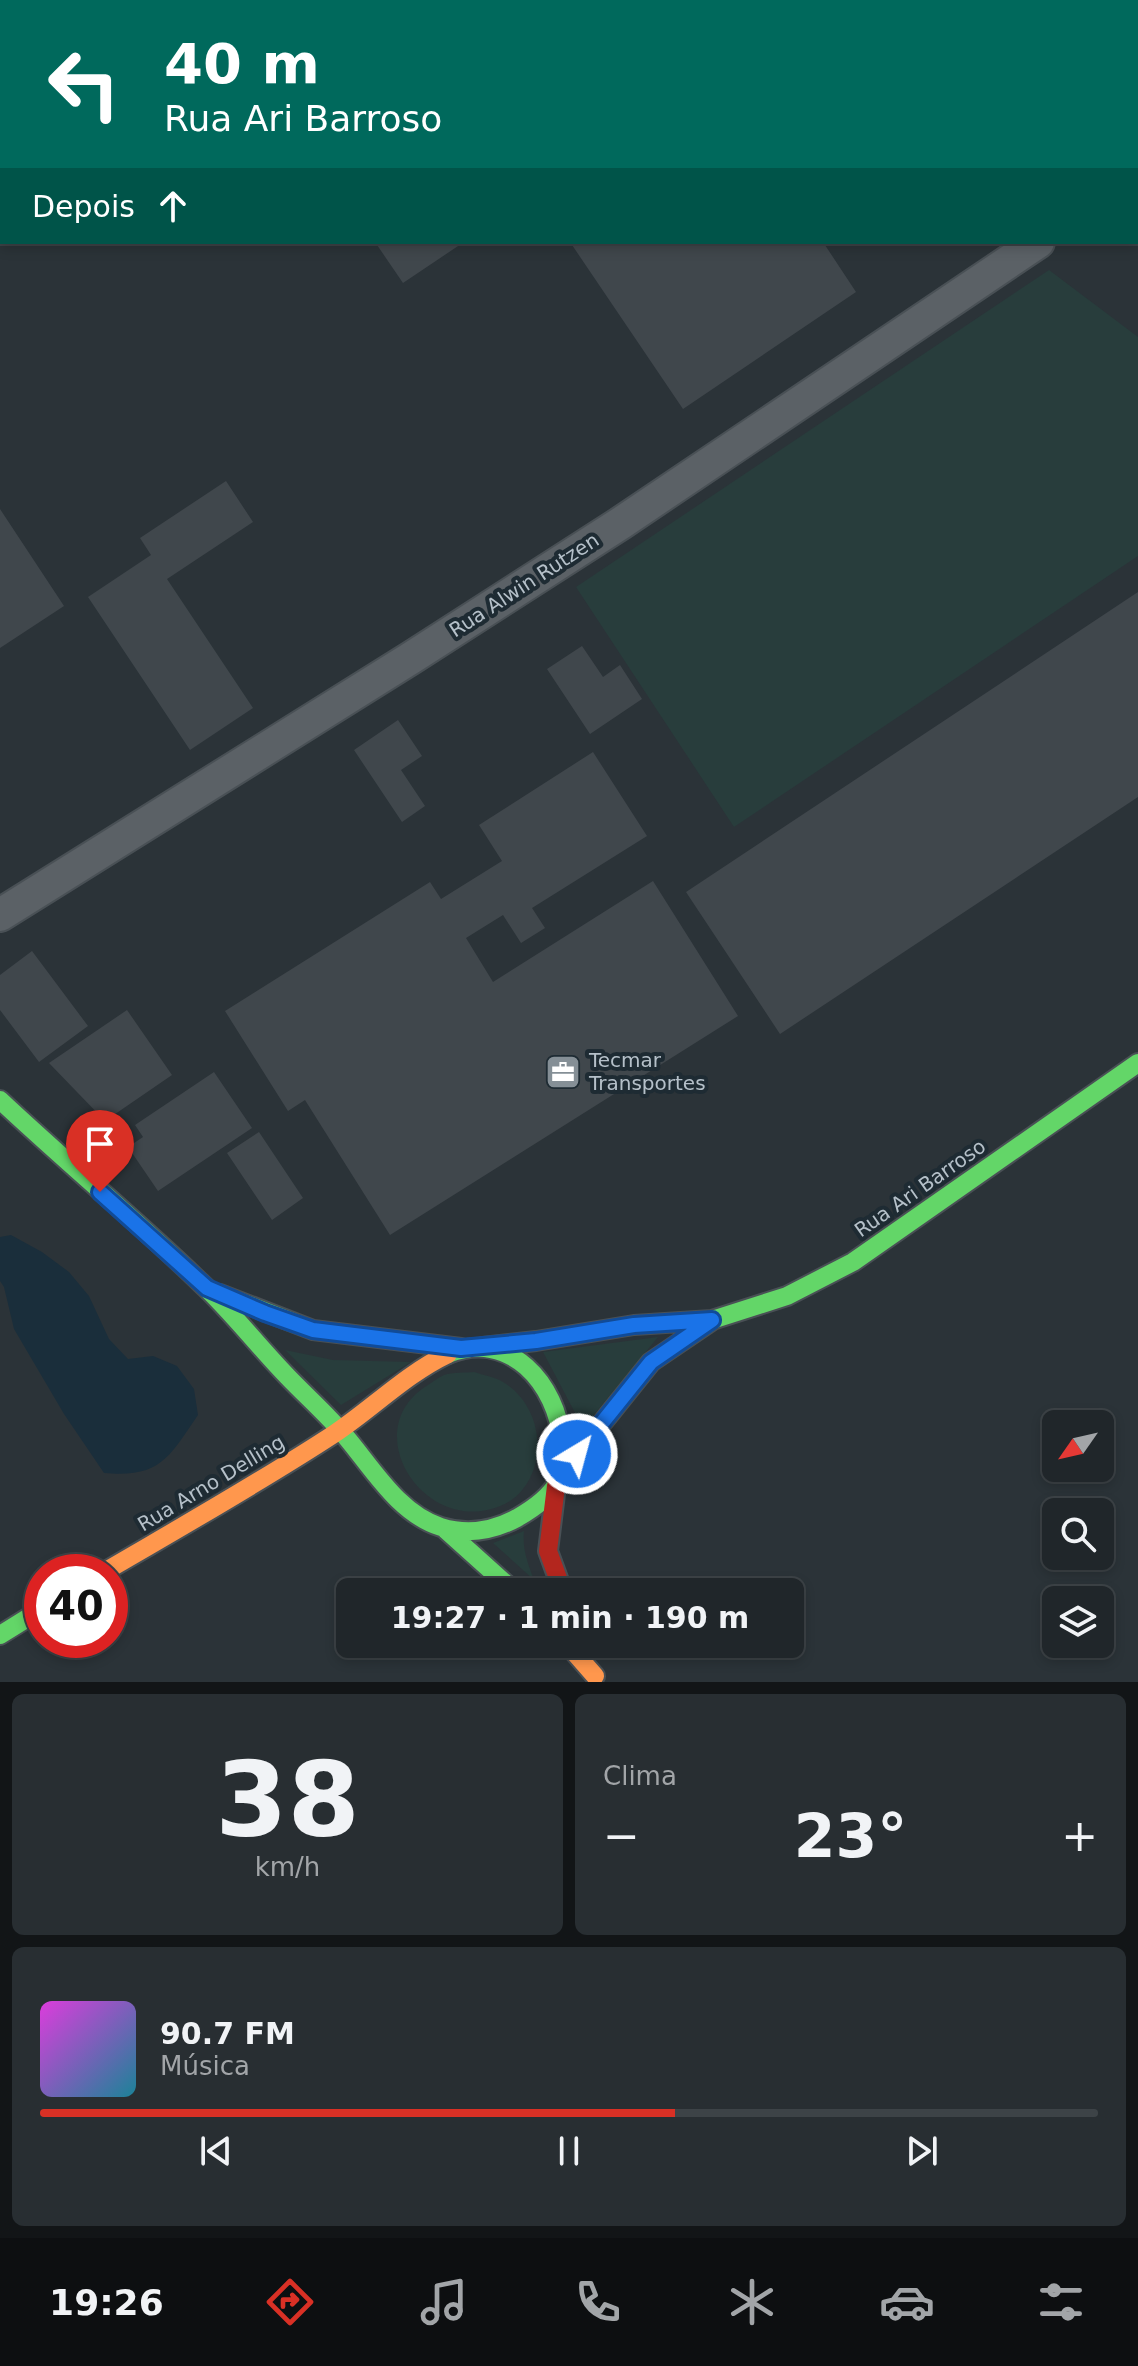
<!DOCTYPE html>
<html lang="pt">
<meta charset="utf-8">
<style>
body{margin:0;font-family:"DejaVu Sans",sans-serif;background:#282e32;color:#f1f3f6;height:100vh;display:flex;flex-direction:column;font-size:30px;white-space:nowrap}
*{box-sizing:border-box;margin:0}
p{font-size:26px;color:#a2a5a8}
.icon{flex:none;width:44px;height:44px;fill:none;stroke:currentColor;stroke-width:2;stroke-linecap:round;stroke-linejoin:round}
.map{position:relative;height:1682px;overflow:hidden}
.sheet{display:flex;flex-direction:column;gap:12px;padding:12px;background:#121517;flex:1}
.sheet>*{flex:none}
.hud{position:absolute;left:0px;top:0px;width:1138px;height:244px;box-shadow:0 4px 12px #0003,0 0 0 2px #3d4347;background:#00695c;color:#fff;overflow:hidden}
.needle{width:52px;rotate:236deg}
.controls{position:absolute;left:1042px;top:1410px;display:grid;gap:16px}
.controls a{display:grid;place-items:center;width:72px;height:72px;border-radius:12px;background:#20262a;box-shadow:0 4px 12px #0003,0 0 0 2px #3d4347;font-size:40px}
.speed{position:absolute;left:24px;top:1554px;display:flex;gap:16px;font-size:40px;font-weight:700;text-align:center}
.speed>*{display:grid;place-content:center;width:104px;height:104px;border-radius:50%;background:#20262a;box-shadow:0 4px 12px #0003,0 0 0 2px #3d4347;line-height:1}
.speed .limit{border:12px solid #d22;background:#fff;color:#111}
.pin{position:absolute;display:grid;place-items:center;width:68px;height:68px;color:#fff;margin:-82px -34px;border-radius:50% 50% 50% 0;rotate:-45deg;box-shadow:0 0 8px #0007}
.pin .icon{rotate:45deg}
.me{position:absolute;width:88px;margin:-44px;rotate:37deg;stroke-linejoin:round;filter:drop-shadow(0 0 6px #0008)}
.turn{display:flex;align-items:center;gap:28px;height:168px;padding:0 32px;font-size:36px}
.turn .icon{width:104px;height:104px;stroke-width:2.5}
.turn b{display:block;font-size:56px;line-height:68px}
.then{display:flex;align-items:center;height:76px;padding:0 32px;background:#0003;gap:16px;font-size:30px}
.big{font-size:60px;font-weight:700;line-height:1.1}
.sheet .card{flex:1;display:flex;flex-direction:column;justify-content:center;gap:12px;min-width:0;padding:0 28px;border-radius:12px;background:#282e32}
.sheet .dial{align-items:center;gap:0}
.dial b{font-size:104px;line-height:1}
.song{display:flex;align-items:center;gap:24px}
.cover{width:96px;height:96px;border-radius:12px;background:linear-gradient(135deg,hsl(300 70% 55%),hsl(190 70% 35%))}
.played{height:8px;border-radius:4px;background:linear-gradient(90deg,#d93025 60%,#3d4347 60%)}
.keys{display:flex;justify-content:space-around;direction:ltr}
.heat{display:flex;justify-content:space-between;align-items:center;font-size:44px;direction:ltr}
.sheet .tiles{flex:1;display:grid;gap:12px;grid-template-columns:1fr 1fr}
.card:last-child{grid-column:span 2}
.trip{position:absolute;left:336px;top:1578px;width:468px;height:80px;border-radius:12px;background:#20262a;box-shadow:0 4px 12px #0003,0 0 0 2px #3d4347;font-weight:700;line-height:80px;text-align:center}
.menu{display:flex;height:128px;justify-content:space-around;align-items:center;background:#0d0f11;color:#a2a5a8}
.menu .icon{width:56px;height:56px}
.menu .on{color:#d93025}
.menu b{font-size:36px;color:#f1f3f6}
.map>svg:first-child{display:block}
.green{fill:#283d3c}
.water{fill:#1a2e3b}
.building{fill:#40474c}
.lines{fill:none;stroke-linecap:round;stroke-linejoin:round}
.street-casing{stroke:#495055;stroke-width:36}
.fast-casing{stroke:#495055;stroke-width:22}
.slow-casing{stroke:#495055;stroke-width:22}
.jam-casing{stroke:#495055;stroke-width:22}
.street{stroke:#5b6166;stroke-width:32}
.fast{stroke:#63d668;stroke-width:18}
.slow{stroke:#ff974d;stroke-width:18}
.jam{stroke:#b3261e;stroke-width:18}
.route-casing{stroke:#114b97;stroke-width:20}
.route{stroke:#1a73e8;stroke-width:14}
.labels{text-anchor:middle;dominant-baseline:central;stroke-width:8;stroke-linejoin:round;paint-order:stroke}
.street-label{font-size:20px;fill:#b5c0c9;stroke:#1e2b33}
.poi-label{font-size:20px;fill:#b5c0c9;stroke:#1e2b33;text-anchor:start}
</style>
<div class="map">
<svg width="1138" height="1682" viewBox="0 0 1138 1682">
<rect width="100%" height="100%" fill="#2b3338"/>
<path class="green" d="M1049,270L1138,337V556L734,827L576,587Z
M658,1337L583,1428L543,1352Z
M285,1350L333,1360L411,1362L341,1405Z
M474,1372C483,1375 495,1377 503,1382C539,1403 549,1456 523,1489C514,1501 501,1507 487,1510C417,1525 359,1427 428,1385C433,1382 439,1377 444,1375C453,1372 465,1373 474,1372Z
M524,1531C522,1549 528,1564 534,1580L493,1543Z"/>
<path class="water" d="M11,1235L42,1252L69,1272L89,1296L109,1339L128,1359L153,1356L177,1366L194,1389L198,1415C169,1457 161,1478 104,1473L64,1414L14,1329L4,1287L0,1281V1237Z"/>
<path class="building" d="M375,242H464L403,283Z
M570,242H823L856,292L683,409Z
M226,481L253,522L167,579L253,708L190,750L88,597L151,555L140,538Z
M0,509L64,606L0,648Z
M1138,592V797L780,1034L686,892Z
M582,646L603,677L620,665L642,699L590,734L547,669Z
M398,720L422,756L401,770L425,806L402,822L354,750Z
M593,752L647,836L532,908L545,928L521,943L503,915L466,938L493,982L653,881L738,1016L390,1235L305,1100L288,1111L225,1011L430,882L441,899L502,861L479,825Z
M32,951L88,1026L39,1062L0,1010V975Z
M127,1010L172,1075L105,1121L49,1063Z
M214,1072L252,1128L158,1191L128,1147L143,1137L135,1125Z
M259,1132L303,1198L272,1220L227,1153Z"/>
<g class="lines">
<g class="street-casing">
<path id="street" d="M1136,175L1138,174
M0,915L411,658L621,523L1038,242"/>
</g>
<g class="fast-casing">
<path id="fast" d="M897,0L905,2
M1136,64L1138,65
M0,1100C66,1162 136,1220 201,1283C232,1312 258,1346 287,1376C307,1397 328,1415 346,1437C373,1469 399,1514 441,1527C467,1535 493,1531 517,1518C531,1510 549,1498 557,1483C564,1471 563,1455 562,1442C557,1384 510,1329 448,1354
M220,1294L313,1330L461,1348
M483,1347L536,1341L634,1325L712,1320L787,1296L853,1262L1138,1063
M562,1473L651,1362L710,1322
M446,1530L515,1592
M0,1635L42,1609"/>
</g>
<g class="slow-casing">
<path id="slow" d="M104,1572C181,1527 259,1483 334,1434C373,1408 406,1374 448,1354
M567,1644L595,1676"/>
</g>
<g class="jam-casing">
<path id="jam" d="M556,1486L548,1551L563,1592"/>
</g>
<use href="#street" class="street"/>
<use href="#fast" class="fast"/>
<use href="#slow" class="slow"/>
<use href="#jam" class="jam"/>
</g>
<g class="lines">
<g class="route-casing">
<path id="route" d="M100,1192L207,1288L265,1313L313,1330L461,1348L536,1341L634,1325L712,1320L651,1362L577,1454"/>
</g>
<use href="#route" class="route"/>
</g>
<defs>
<g id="office-square" transform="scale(1.8)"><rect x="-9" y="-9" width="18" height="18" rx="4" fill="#858f96" stroke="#1e2b33"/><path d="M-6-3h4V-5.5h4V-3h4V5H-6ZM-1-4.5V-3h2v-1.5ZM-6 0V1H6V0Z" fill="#fff"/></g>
</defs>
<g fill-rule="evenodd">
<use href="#office-square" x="563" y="1072"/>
</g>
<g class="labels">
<g class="street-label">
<text transform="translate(524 585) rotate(-33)">Rua Alwin Rutzen</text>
<text transform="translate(920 1188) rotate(-35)">Rua Ari Barroso</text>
<text transform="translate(211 1483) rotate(-31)">Rua Arno Delling</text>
</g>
<g class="poi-label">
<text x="589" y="1060">Tecmar<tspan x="589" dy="23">Transportes</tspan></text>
</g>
</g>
</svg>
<div class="controls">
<a><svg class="needle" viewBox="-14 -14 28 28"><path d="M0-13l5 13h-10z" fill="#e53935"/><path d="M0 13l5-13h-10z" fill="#a2a5a8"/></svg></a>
<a><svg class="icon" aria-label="search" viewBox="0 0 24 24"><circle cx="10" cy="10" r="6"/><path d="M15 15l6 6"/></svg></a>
<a><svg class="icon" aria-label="layers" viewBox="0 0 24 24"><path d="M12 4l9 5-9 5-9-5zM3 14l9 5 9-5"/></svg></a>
</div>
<div class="speed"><div class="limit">40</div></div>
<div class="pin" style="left:100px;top:1192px;background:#d93025"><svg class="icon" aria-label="arrive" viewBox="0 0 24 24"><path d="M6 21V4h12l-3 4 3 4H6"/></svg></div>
<svg class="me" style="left:577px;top:1454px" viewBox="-20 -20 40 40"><circle r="17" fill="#1a73e8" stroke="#fff" stroke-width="3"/><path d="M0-11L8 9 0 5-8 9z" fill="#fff"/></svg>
<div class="trip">19:27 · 1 min · 190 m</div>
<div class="hud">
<div class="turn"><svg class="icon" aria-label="left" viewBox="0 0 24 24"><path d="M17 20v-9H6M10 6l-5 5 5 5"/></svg><div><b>40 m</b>Rua Ari Barroso</div></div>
<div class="then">Depois<svg class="icon" aria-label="ahead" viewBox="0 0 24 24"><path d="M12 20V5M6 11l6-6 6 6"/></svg></div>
</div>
</div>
<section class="sheet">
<div class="tiles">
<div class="card dial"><b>38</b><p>km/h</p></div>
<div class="card"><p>Clima</p>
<div class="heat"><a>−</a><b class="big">23°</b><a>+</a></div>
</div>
<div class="card">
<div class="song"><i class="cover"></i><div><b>90.7 FM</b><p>Música</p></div></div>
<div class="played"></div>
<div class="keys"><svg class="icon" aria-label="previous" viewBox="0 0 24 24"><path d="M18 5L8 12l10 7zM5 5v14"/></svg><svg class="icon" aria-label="pause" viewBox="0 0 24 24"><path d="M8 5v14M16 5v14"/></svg><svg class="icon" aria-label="next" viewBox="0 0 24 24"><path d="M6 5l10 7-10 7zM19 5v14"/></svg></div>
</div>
</div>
</section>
<nav class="menu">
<b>19:26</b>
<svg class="icon on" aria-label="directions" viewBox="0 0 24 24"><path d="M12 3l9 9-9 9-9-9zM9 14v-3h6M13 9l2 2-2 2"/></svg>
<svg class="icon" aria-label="music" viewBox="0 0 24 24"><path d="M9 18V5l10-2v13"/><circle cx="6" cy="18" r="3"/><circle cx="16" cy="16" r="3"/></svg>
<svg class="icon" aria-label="phone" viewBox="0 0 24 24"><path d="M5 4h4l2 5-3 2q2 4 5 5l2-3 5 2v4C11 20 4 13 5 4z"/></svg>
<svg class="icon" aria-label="climate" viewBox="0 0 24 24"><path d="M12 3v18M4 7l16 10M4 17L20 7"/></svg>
<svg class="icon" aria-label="car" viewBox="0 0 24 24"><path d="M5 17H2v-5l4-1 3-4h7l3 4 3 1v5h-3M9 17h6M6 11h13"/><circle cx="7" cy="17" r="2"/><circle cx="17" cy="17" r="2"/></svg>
<svg class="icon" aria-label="filters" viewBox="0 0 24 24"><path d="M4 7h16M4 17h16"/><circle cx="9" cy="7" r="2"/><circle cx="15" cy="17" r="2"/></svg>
</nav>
